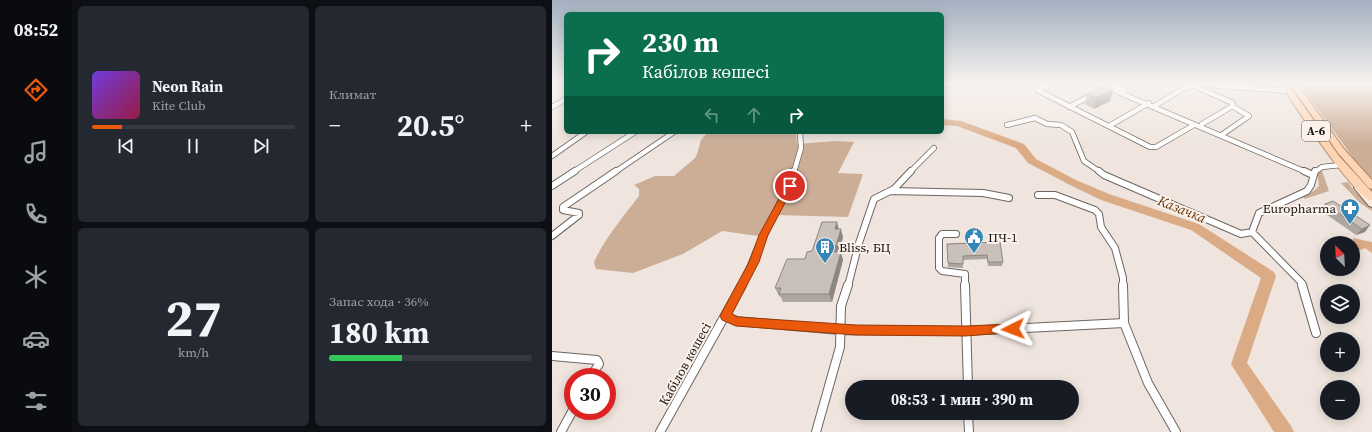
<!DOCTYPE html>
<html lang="ru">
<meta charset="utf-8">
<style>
body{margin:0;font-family:"Source Serif 4",serif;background:#242831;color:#f1f3f6;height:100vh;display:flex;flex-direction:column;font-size:15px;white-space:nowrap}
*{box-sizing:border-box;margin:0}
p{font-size:13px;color:#9ea1a6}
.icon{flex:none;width:22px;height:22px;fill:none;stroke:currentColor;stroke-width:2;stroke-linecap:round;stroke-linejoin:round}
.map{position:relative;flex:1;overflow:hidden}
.sheet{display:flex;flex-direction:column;gap:6px;padding:6px;background:#0d0f14;width:480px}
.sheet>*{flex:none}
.top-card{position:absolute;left:12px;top:12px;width:380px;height:122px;border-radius:6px;box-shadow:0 2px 10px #0003;background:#0b6e4f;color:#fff;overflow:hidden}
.needle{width:26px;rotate:336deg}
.fabs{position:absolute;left:768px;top:236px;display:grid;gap:8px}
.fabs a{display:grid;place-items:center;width:40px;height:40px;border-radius:50%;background:#171b24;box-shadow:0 2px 10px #0003;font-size:20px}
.speed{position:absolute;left:12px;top:368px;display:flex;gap:8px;font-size:20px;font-weight:700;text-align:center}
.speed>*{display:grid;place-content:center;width:52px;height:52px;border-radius:50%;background:#171b24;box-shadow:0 2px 10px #0003;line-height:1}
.speed .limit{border:6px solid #d22;background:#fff;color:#111}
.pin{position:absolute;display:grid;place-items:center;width:34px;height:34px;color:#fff;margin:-17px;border:2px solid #fff;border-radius:50%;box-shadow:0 1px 4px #0007}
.me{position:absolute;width:44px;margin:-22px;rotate:267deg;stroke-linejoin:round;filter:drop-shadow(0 0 3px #0008)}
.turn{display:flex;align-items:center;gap:14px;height:84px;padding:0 12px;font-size:18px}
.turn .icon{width:52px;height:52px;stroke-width:2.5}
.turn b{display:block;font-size:28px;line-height:34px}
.lanes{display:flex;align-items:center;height:38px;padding:0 12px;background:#0003;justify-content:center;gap:20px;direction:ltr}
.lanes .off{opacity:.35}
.big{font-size:30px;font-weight:700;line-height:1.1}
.sheet .widget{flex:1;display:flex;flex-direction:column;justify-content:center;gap:6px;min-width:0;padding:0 14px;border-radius:6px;background:#242831}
.sheet .dial{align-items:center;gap:0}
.dial b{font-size:52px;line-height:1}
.song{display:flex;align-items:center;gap:12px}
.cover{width:48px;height:48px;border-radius:6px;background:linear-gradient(135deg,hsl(260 70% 55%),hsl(340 70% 35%))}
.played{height:4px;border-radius:2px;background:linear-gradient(90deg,#ea580c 15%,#363941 15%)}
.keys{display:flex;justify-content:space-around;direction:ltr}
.heat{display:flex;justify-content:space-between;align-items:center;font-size:22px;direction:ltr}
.charge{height:6px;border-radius:3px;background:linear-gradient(90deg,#34c759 36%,#363941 0)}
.sheet .tiles{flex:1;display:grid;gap:6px;grid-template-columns:repeat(2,1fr)}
.trip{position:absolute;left:293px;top:380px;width:234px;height:40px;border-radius:20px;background:#171b24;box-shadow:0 2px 10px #0003;font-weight:700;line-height:40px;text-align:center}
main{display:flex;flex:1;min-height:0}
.menu{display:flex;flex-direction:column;width:72px;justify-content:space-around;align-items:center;background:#090b0e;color:#9ea1a6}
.menu .icon{width:28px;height:28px}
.menu .on{color:#ea580c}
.menu b{font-size:18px;color:#f1f3f6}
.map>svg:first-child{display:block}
.green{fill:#ccae97}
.forest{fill:#dbab86}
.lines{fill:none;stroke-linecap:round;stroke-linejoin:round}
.river{fill:#dbab85;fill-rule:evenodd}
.minor-far2-casing{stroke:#6d655f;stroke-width:6}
.minor-far1-casing{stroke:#6d655f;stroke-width:8}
.minor-casing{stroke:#6d655f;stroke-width:10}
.secondary-casing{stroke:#6d655f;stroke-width:2}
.primary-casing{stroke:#ae805c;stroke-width:2}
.minor-far2{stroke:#fff;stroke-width:4.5}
.minor-far1{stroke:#fff;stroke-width:6}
.minor{stroke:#fff;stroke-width:8}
.secondary{fill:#ffeada;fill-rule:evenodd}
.primary{fill:#fed5b4;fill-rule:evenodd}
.wall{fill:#ada59f}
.shaded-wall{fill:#8d8682}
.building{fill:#c9c0b9;stroke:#8d8682}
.route{fill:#ea580c;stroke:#983908}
.labels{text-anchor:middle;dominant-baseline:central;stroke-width:4;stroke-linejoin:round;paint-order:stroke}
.shield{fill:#fcf2eb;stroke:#5e5854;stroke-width:1}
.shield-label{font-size:12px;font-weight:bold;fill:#1a1614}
.poi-label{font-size:13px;fill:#1a1614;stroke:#fcf2eb;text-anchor:start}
.street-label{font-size:13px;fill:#1a1614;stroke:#fcf2eb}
.water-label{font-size:14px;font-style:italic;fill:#643709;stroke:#fcf2eb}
</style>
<main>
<nav class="menu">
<b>08:52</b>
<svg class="icon on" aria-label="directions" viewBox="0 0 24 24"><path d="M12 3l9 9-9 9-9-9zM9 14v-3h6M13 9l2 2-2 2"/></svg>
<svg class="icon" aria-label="music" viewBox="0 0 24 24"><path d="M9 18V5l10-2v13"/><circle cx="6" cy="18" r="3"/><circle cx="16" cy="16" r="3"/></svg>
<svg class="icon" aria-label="phone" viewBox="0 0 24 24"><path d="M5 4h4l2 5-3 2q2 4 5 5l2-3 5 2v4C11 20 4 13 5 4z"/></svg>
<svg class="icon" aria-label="climate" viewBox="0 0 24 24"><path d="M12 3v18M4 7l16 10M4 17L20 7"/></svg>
<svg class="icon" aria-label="car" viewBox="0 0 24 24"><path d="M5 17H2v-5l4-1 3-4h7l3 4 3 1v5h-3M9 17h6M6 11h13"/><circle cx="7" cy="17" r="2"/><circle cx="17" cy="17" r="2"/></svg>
<svg class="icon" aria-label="filters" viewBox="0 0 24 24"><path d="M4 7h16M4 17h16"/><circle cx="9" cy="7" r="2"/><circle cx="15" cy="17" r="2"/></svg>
</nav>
<section class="sheet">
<div class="tiles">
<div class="widget">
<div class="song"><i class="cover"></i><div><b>Neon Rain</b><p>Kite Club</p></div></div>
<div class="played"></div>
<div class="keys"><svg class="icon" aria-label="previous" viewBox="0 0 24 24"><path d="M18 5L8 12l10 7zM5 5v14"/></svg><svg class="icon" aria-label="pause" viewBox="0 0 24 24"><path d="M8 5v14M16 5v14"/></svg><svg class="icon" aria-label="next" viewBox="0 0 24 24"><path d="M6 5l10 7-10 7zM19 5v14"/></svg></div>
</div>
<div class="widget"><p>Климат</p>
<div class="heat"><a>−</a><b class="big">20.5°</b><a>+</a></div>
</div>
<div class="widget dial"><b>27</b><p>km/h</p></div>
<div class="widget"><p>Запас хода · 36%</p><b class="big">180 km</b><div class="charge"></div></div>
</div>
</section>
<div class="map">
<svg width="820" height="432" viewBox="0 0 820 432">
<rect width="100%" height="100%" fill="#efe5de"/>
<path class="green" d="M747,84H820V178L808,167Z
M156,132H244L245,144L283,141L302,142L286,173L311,174L296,217L225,215L220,216L206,236L170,231L131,254L81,273L44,269L42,262C53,238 71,217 87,196V189L82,185L103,176H122L143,158L145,154L149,140Z
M770,171L777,191L753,199L751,197L763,190L767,186L765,172Z
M796,182L803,192L820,207V211L808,203L789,183Z"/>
<path class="forest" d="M801,238L820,242V253L813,248L801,253Z"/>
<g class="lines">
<path class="river" d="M390,119L409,121L472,144L484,159L524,180L557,194L647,224L722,272L724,276L695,363L739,426L742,432H722L679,364L709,278L639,230L549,200L516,184L476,163L464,148L405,126L390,125Z"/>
<g class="minor-far2-casing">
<path id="minor-far2" d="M496,84L485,90L598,147H604L642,125
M547,84L754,172
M558,84L573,91
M642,84L736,91
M644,87L681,103L679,107L650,124
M0,107L14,99
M517,107L540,95
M601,107L629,90L643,85
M455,125L483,118L495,124L509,125L520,132L532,161L548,172
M557,126L597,103
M671,134L697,116L680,106
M0,156L34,132
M21,172L83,132
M63,172L122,132
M242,172L249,148L248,132
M358,172L382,148
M763,172L770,167L789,165"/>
</g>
<g class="minor-far1-casing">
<path id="minor-far1" d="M547,171L552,175L689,234L700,232L707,213L755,191L759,185L763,171
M752,171L761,175
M0,186L23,171
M338,191L431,193L457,198
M486,195H503L543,210L547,214L549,227L563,248L571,278V286
M700,232L750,283L751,286
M404,234H390L387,238V268L390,271L413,274V286
M0,236L27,215V213L11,210V207L64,171
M190,286C198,269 204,252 212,235C222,213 236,194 242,171
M296,286L307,243L322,199L342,189L359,171"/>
</g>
<g class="minor-casing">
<path id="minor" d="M413,285L416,387
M571,285L572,323L596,383L624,432
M750,285L764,333
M174,316L184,321L288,330L413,331L572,323
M0,356L45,360L47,364L39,377
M416,413L417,432
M9,432L21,410
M108,432L190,285
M264,432L288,347L289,306L296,285"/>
</g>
<g class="secondary-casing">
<path id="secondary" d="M806,185L809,186L820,198V207L817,206L802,188Z"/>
</g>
<g class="primary-casing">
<path id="primary" d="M729,84H736L787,156L820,192V201C801,196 742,105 729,84Z
M738,84H745L792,149L820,180V189L817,188L786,153Z"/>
</g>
<use href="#minor-far2" class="minor-far2"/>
<use href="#minor-far1" class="minor-far1"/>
<use href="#minor" class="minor"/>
<use href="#secondary" class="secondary"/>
<use href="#primary" class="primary"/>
</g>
<path class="wall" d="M561,90L558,101L542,109L533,104L535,94Z
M781,201L813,232L804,235L768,210L773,204Z
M287,229L291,237L287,252L291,260L280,302H231L229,297L227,296L223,288L260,251Z
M448,242L451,262L450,266H436L435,259L411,260V268L396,267L395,244Z"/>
<path class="shaded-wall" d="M390,84H414L390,89Z
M561,90L558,101L542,109L544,98Z
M285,222L287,230L283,229Z
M818,225L813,232L804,235L810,229Z
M289,229L291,237L284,260L282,252Z
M289,252L291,260L280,302L277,294Z"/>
<path class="building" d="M551,86L561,90L544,98L535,94Z
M781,201L818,225L810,229L773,204Z
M270,222H285L283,229H289L282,252H289L277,294H227L229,288H223L235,259H253L255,252L260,251Z
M448,242L451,262H436L435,255L411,256V264L396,263L395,244Z"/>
<linearGradient id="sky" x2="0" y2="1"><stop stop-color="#a3b0c0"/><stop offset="0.58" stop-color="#f8f3f0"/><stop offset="1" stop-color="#f8f3f0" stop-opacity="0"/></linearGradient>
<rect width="820" height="145" fill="url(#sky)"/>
<path class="route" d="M238,183L242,186L216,235L207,262L180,314L186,317L304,325L413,326L461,324L465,325L467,329L465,332L413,336L304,335L184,326L170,320L168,316L197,262L207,235L234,186Z"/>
<defs>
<g id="pharmacy-pin" transform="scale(1)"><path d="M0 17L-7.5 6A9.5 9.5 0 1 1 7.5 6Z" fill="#3586b7" stroke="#fcf2eb"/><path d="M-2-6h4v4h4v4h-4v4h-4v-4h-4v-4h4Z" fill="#fff"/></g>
<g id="civic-pin" transform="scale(1)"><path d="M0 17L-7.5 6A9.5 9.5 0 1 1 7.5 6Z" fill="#3586b7" stroke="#fcf2eb"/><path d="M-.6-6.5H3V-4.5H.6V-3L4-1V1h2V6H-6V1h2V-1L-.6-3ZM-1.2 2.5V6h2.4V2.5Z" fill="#fff"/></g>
<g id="building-pin" transform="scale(1)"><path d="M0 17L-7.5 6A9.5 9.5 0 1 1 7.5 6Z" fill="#3586b7" stroke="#fcf2eb"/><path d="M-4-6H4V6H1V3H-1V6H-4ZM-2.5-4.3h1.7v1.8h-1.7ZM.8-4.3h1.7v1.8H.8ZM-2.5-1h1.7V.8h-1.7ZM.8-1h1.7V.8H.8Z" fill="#fff"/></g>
</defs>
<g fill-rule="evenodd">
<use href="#pharmacy-pin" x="798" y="208"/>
<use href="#civic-pin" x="422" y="237"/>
<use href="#building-pin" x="273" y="247"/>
</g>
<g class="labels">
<rect class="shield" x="750" y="121" width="28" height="20" rx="3"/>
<g class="shield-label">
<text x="764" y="131">A-6</text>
</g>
<g class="poi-label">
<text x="784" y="208" text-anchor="end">Europharma</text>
<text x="436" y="237">ПЧ-1</text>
<text x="287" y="247">Bliss, БЦ</text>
</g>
<g class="street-label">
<text transform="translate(133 364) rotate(-61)">Кабілов көшесі</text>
</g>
<g class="water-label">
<text transform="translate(630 209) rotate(22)">Казачка</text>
</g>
</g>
</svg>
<div class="fabs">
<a><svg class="needle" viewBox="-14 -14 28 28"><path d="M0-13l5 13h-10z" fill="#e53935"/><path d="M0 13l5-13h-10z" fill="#9ea1a6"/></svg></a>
<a><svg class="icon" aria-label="layers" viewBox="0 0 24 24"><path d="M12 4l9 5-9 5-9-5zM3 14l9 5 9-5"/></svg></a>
<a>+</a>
<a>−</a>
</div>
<div class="speed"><div class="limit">30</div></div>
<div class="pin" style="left:238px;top:186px;background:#d93025"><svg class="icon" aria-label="arrive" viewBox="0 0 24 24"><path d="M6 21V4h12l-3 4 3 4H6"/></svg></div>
<svg class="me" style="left:461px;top:329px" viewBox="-20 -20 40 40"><path d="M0-17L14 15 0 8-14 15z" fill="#ea580c" stroke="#fff" stroke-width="4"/></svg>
<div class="trip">08:53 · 1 мин · 390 m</div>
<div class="top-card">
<div class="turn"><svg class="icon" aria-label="right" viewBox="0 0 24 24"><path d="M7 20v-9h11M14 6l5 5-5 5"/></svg><div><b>230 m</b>Кабілов көшесі</div></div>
<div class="lanes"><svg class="icon off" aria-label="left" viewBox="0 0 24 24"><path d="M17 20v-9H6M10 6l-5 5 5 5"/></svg><svg class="icon off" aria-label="ahead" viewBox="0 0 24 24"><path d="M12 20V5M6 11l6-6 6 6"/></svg><svg class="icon" aria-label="right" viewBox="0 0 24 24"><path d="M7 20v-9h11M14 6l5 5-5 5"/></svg></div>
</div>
</div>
</main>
